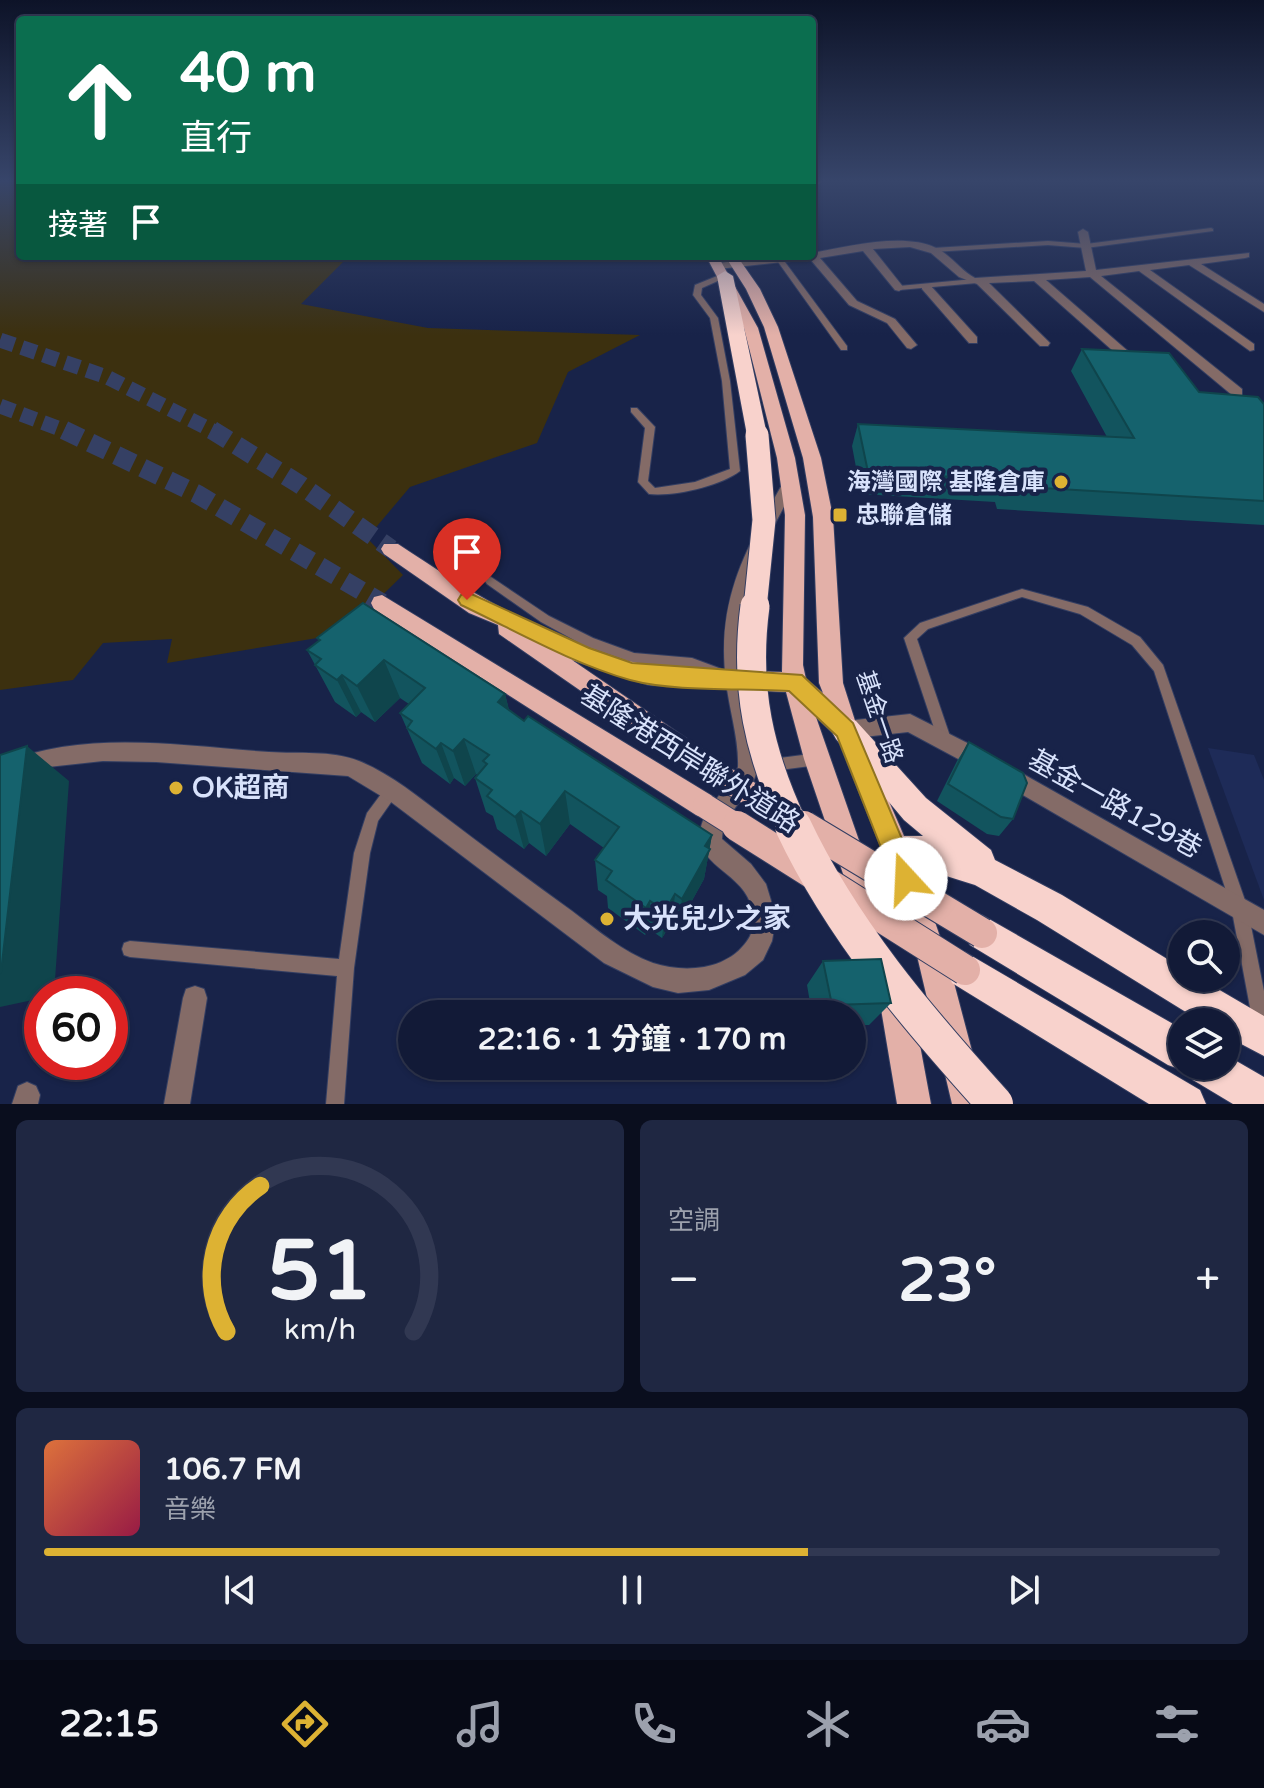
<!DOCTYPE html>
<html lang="zh-TW">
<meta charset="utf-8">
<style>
body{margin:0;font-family:"Varela Round","Noto Sans TC",sans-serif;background:#1f2742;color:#f1f3f6;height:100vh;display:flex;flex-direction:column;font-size:30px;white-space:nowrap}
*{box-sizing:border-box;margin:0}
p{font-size:26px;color:#9ca1ad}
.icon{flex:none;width:44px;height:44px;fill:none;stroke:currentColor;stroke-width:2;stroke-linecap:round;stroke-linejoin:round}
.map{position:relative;height:1104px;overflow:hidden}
.sheet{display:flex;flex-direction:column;gap:16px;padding:16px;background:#0a0e1e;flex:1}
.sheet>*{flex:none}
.top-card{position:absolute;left:16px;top:16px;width:800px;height:244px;border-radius:8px;box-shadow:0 2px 6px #0004,0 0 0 2px #313852;background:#0b6e4f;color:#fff;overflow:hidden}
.fabs{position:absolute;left:1168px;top:920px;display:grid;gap:16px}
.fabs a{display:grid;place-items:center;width:72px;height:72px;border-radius:50%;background:#121a37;box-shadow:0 2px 6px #0004,0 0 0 2px #313852;font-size:40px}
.speed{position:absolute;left:24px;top:976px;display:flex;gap:16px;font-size:40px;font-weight:700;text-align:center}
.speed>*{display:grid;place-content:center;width:104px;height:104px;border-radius:50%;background:#121a37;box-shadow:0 2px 6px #0004,0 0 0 2px #313852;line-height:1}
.speed .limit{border:12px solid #d22;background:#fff;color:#111}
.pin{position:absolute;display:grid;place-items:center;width:68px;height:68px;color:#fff;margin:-82px -34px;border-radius:50% 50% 50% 0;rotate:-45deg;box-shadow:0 0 8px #0007}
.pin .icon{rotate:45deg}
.me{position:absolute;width:88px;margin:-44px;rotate:340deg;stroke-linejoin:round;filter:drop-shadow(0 0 6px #0008)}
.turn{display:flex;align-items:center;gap:28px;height:168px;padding:0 32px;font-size:36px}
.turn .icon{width:104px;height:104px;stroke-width:2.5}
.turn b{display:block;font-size:56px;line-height:68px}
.then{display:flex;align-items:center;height:76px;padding:0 32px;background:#0003;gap:16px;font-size:30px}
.big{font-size:60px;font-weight:700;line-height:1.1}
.sheet .tile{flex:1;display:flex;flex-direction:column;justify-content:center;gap:12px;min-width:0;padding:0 28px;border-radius:12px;background:#1f2742}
.sheet .dial{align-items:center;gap:0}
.dial svg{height:208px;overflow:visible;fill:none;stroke:#313852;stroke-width:7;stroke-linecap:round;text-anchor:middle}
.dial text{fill:#f1f3f6;stroke:none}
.song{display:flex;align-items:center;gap:24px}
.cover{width:96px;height:96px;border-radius:12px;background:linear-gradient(135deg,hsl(20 70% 55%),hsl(340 70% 35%))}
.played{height:8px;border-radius:4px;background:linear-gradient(90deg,#ddb233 65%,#313852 65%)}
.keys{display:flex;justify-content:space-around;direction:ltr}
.heat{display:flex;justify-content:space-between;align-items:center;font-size:44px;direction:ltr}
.sheet .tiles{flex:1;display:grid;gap:16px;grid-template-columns:1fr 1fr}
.tile:last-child{grid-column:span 2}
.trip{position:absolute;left:398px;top:1000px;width:468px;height:80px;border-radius:40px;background:#121a37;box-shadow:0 2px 6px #0004,0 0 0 2px #313852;font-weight:700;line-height:80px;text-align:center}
.menu{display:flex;height:128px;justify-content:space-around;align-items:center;background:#070a16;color:#9ca1ad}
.menu .icon{width:56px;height:56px}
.menu .selected{color:#ddb233}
.menu b{font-size:36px;color:#f1f3f6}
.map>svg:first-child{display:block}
.built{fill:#1e2b58}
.green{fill:#3c300f}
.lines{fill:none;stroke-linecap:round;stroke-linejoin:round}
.primary-tunnel-far1{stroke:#354064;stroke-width:15;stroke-dasharray:15 8;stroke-linecap:butt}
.primary-tunnel{stroke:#354064;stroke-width:19;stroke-dasharray:19 10;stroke-linecap:butt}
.lane-casing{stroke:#333e62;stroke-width:2}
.street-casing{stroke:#333e62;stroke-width:2}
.primary-casing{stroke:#333e62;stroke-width:2}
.highway-casing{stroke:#333e62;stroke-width:2}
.lane{fill:#846b67;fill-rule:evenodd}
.street{fill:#846b67;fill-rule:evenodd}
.primary{fill:#e3b0a8;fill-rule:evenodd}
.highway{fill:#f8d2cc;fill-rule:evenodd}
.primary-bridge-far1-casing{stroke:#333e62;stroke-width:26;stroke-linecap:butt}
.primary-bridge-casing{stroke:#333e62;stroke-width:32;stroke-linecap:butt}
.highway-bridge-far2-casing{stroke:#333e62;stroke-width:25;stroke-linecap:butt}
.highway-bridge-far1-casing{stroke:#333e62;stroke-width:31;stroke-linecap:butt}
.highway-bridge-casing{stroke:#333e62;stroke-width:38;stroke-linecap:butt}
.primary-bridge-far1{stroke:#e3b0a8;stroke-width:24}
.primary-bridge{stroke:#e3b0a8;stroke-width:30}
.highway-bridge-far2{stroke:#f8d2cc;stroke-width:23}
.highway-bridge-far1{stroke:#f8d2cc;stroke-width:29}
.highway-bridge{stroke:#f8d2cc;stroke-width:36}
.wall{fill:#12545e}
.shaded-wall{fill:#0f454c}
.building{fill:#15626d;stroke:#0f454c;stroke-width:2}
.route{fill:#ddb233;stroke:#907421;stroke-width:2}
.poi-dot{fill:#ddb233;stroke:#182349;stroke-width:3}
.labels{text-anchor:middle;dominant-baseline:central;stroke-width:8;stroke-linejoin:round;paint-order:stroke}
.poi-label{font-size:24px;font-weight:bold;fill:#d8e2fb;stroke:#182349;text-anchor:end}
.street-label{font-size:24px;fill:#d8e2fb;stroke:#182349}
.near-street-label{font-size:28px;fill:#d8e2fb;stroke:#182349}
.near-poi-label{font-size:28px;font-weight:bold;fill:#d8e2fb;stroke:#182349;text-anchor:start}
</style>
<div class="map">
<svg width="1264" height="1104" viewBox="0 0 1264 1104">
<rect width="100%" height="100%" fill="#182349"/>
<path class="built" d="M1208,748L1254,755L1264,780V900Z"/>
<path class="green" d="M0,180H20V256H349L301,304L428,328L640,335L568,372L537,443L410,487L367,538L403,575L365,612L335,635L167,663L172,639L103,643L73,680L0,690Z"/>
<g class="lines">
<path class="primary-tunnel-far1" d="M0,340L107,377L215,432
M0,406L68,432"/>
<path class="primary-tunnel" d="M64,430L197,494L382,603
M212,430L299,484L391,549"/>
<g class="lane-casing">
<path id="lane" d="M1211,228L1213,229V231L1086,248L1048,245L933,252L930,250L933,248L1048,241L1086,244Z
M778,258H782L847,346V350H841L776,259Z
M722,274L729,276L702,288L701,295L718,318L730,381L740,471C721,486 673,497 649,494L638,482L645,428L631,412V408H637L655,427L648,481L655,488L695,482L730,469L722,381L710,318L693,295L695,285Z
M974,279L978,281L977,283L899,290L895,288L899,286Z
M491,577L549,616L593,638L634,653L692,658L727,671L729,675L727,679L723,680L691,668L634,663L585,646L541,622L487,584L485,581L487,578Z
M1022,589L1088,607L1140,637L1163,665L1247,906L1264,991V1043L1258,1040L1255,1034L1231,906L1154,671L1132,645L1080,614L1022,597L928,629L917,639L951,739L949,743L944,745L939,743L904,638L920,623Z
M818,753L823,755L825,759L823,763L818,765L772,771L767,770L765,765L767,760L772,759Z
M392,784L397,786L399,791L378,821L370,853L354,968L344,1104H326L337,976L130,957L124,955L122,949L124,943L130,941L339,959L354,853L367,813L387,786Z"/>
</g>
<g class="street-casing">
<path id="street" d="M1083,229L1088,232L1096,270L1249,253V257L1245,258L1201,264L1264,304V312L1189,265L1150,270L1254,344V350L1250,351L1139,271L1101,276L1242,389V395H1232L1090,277L1046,280L1129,352V358H1121L1034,281L989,283L1050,343L1048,346H1040L977,284L959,277L931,253L910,247L873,249L904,288L899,291L895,290L863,251L820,258L857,301L895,319L917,345L911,349L907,348L887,323L849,305L810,259L718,269L713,266L718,263L781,256H812V253C847,247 903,232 936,248C951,255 960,270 975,278L1086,271L1078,232Z
M922,285H930L977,337V343H969L922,289Z
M790,478L797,483C759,552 734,597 744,679C748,707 759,735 758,763C757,793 723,810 722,839L751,864L766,884L776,917L772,941L763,960L745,975L709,990L678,993L653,987L604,963L391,802L348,776L156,762L103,761L48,767L0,784V764C86,729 179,746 269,752C299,754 331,750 359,761C391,774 418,797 445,817C487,849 529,880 572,911C597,930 623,952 653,963C684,973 726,971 747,941C752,935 753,926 753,918C752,874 700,871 700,835C701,807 729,791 738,767C739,738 729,710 726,681C716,601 745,550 783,483Z
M910,714L989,754L992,761L989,768L982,770L975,768L908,732L846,739L839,736L836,730L839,724L846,721Z
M1009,766L1264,910V935L1002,783L999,776L1002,769Z
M195,986L204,989L207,998L190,1104H164L183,998L186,989Z
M27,1082L36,1086L40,1095L38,1104H12L18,1086Z"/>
</g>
<g class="primary-casing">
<path id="primary" d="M812,180H825L812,188Z
M706,256H718L758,328L795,458L805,515L803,665L806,679L823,693L819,683L813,517L803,458L764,327L746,289L725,256H737L760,289L778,327L821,458L833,517L843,683L858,730L911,852L948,960L986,1104H952L918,960L883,852L837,737L816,717L884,912L880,922L870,926L860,922L856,912L804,759L786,692L649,685L572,660L731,769L735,777L731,785L722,789L499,634L498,625L469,613L384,554L381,549L384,544H398C472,593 558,648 646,665C691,673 737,670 782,672L785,515L777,458L744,328Z
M382,595L714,797L718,806L714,815L705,819L696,815L374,609L371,603L374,597Z
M895,981L906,986L911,997L931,1104H897L879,997L884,986Z"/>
</g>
<g class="highway-casing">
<path id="highway" d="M725,271L733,276L767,435L757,441L747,435L717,276Z
M846,717L856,721L926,798L991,850L995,860L1062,895L1182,968V978H1199L1264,1016V1056L1226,1036V1022H1202L1037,920L975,885L924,869L897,868L885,864L881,852L885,840L897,836H923L904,820L836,739L831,730L836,721Z
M982,915L1182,1029V1066H1226V1055L1264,1077V1104H1233L1193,1080L1188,1068L1182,1070L1168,1065L970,945L964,933L970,921Z
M965,952L1200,1090L1206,1104H1149L952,983L947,970L952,957Z"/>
</g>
<use href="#lane" class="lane"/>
<use href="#street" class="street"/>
<use href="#primary" class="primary"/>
<use href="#highway" class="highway"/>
<g class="primary-bridge-far1-casing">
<path id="primary-bridge-far1" d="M722,777L807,828
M705,806L740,828"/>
</g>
<g class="primary-bridge-casing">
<path id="primary-bridge" d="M737,826L965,970
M804,826L982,933"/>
</g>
<g class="highway-bridge-far2-casing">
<path id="highway-bridge-far2" d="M755,608L764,520L757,435"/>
</g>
<g class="highway-bridge-far1-casing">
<path id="highway-bridge-far1" d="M755,606C744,688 759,754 794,828"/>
</g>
<g class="highway-bridge-casing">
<path id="highway-bridge" d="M793,826C842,930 918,1019 995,1104"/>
</g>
<use href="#primary-bridge-far1" class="primary-bridge-far1"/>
<use href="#primary-bridge" class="primary-bridge"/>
<use href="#highway-bridge-far2" class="highway-bridge-far2"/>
<use href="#highway-bridge-far1" class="highway-bridge-far1"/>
<use href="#highway-bridge" class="highway-bridge"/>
</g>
<path class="wall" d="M1082,349L1199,392L1264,404V525L997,509L995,502L861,494L852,446L858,424L1107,437L1071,371Z
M317,638L505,694L509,710L524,721L712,835L704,879L678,926L672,922L662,938L649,929L645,935L608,908L607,896L598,890L595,860L604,848L570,824L546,856L529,843L524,849L497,829L493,816L486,812L475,778L478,775L476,774L465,786L454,778L450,784L422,763L400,713L409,704L400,698L375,722L361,712L356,717L335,702L307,650L319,641Z
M969,742L1013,819L999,836L987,834L937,801L957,761Z
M823,961L891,1003L869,1025H852V1014H812L807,985Z"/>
<path class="shaded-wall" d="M384,660L400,698L375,722L357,686Z
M342,675L361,712L356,717L337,680Z
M505,694L514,730L498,702Z
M464,739L476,774L465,786L453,751Z
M441,743L454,778L450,784L436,749Z
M27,746L69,781L54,994H42V998L0,1007V973Z
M565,791L570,824L546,856L540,824Z
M521,811L529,843L524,849L515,817Z
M712,835L704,879L678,926L682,899L705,846Z
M675,894L672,922L662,938L665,911Z
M650,901L649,929L645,935L646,908Z"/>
<path class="building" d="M1082,349L1169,353L1199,392L1258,397L1264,404V501L1008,486L1006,480L868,472L858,424L1134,438Z
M363,603L505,694L498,702L524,721L528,716L712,835L705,846L710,849L682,899L675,894L665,911L650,901L646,908L606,880L612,871L595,860L619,827L565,791L540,824L521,811L515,817L487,796L492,790L475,778L487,764L483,761L489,755L464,739L453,751L441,743L436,749L407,728L412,721L400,713L425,688L384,660L357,686L342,675L337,680L315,665L321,659L307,650L320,640L317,638Z
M969,742L1023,773L1027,783L1013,819L1001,817L948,784Z
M27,746L1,972L0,973V755Z
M881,959L891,1003L832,1005L823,961Z"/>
<linearGradient id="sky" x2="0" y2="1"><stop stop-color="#0d1328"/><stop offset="0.54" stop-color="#37456a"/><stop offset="1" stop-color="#37456a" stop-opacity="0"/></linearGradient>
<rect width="1264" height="335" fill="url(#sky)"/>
<path class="route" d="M467,592L589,648L632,663L802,675L853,723L919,879L915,888L906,892L897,888L837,736L789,691C742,688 674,692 630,680C571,663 516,631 461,605L458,600L461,595Z"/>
<g class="poi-dot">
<circle cx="1061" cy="482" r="8"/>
<rect x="832" y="507" width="16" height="16" rx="4"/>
<circle cx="176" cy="788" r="8"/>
<circle cx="607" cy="919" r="8"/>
</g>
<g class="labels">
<g class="poi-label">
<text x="1045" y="482">海灣國際 基隆倉庫</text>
<text x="856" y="515" text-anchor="start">忠聯倉儲</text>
</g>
<g class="street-label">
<text transform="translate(879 717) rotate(71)">基金一路</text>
</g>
<g class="near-street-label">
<text transform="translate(690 759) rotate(32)">基隆港西岸聯外道路</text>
<text transform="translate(1115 804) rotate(29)">基金一路129巷</text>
</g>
<g class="near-poi-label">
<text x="192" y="788">OK超商</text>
<text x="623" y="919">大光兒少之家</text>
</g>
</g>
</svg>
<div class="fabs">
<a><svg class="icon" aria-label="search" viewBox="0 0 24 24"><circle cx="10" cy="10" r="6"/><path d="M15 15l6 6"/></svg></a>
<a><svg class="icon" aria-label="layers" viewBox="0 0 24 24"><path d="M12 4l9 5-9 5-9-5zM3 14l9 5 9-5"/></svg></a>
</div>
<div class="speed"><div class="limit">60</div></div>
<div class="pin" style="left:467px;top:600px;background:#d93025"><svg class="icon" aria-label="arrive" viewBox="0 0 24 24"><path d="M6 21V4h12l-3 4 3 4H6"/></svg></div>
<svg class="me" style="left:906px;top:879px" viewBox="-20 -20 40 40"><circle r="19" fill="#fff"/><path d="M0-13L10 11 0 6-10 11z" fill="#ddb233"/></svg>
<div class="trip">22:16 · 1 分鐘 · 170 m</div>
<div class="top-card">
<div class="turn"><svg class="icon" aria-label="ahead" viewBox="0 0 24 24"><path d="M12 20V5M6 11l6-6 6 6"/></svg><div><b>40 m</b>直行</div></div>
<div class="then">接著<svg class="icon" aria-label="arrive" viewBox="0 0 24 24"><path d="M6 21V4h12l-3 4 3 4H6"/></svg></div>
</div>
</div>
<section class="sheet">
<div class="tiles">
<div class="tile dial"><svg viewBox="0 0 100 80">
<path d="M14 69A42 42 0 1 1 86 69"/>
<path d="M14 69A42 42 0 0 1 27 13" stroke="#ddb233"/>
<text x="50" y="56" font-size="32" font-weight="700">51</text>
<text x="50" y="72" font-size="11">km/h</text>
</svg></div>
<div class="tile"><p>空調</p>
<div class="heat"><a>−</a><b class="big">23°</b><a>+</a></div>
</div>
<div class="tile">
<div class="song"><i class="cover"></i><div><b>106.7 FM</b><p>音樂</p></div></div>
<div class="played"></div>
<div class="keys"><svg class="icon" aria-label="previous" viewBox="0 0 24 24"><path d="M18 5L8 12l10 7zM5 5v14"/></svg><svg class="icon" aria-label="pause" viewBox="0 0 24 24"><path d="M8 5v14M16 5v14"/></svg><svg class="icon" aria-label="next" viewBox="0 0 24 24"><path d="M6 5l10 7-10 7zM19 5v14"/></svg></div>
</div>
</div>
</section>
<nav class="menu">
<b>22:15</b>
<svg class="icon selected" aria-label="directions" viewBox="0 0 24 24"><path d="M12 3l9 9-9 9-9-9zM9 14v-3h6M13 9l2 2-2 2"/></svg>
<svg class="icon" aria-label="music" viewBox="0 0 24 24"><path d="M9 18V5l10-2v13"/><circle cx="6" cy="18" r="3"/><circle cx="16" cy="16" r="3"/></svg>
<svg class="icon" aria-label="phone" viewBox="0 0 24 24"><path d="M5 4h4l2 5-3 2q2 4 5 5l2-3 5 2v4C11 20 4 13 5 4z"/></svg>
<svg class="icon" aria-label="climate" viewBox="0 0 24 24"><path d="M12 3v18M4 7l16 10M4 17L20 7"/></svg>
<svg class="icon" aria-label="car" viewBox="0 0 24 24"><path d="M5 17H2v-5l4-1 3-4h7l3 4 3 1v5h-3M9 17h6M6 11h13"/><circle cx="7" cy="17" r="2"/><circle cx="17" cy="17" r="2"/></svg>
<svg class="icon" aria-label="filters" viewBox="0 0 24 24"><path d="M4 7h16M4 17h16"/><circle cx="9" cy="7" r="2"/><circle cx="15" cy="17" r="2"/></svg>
</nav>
